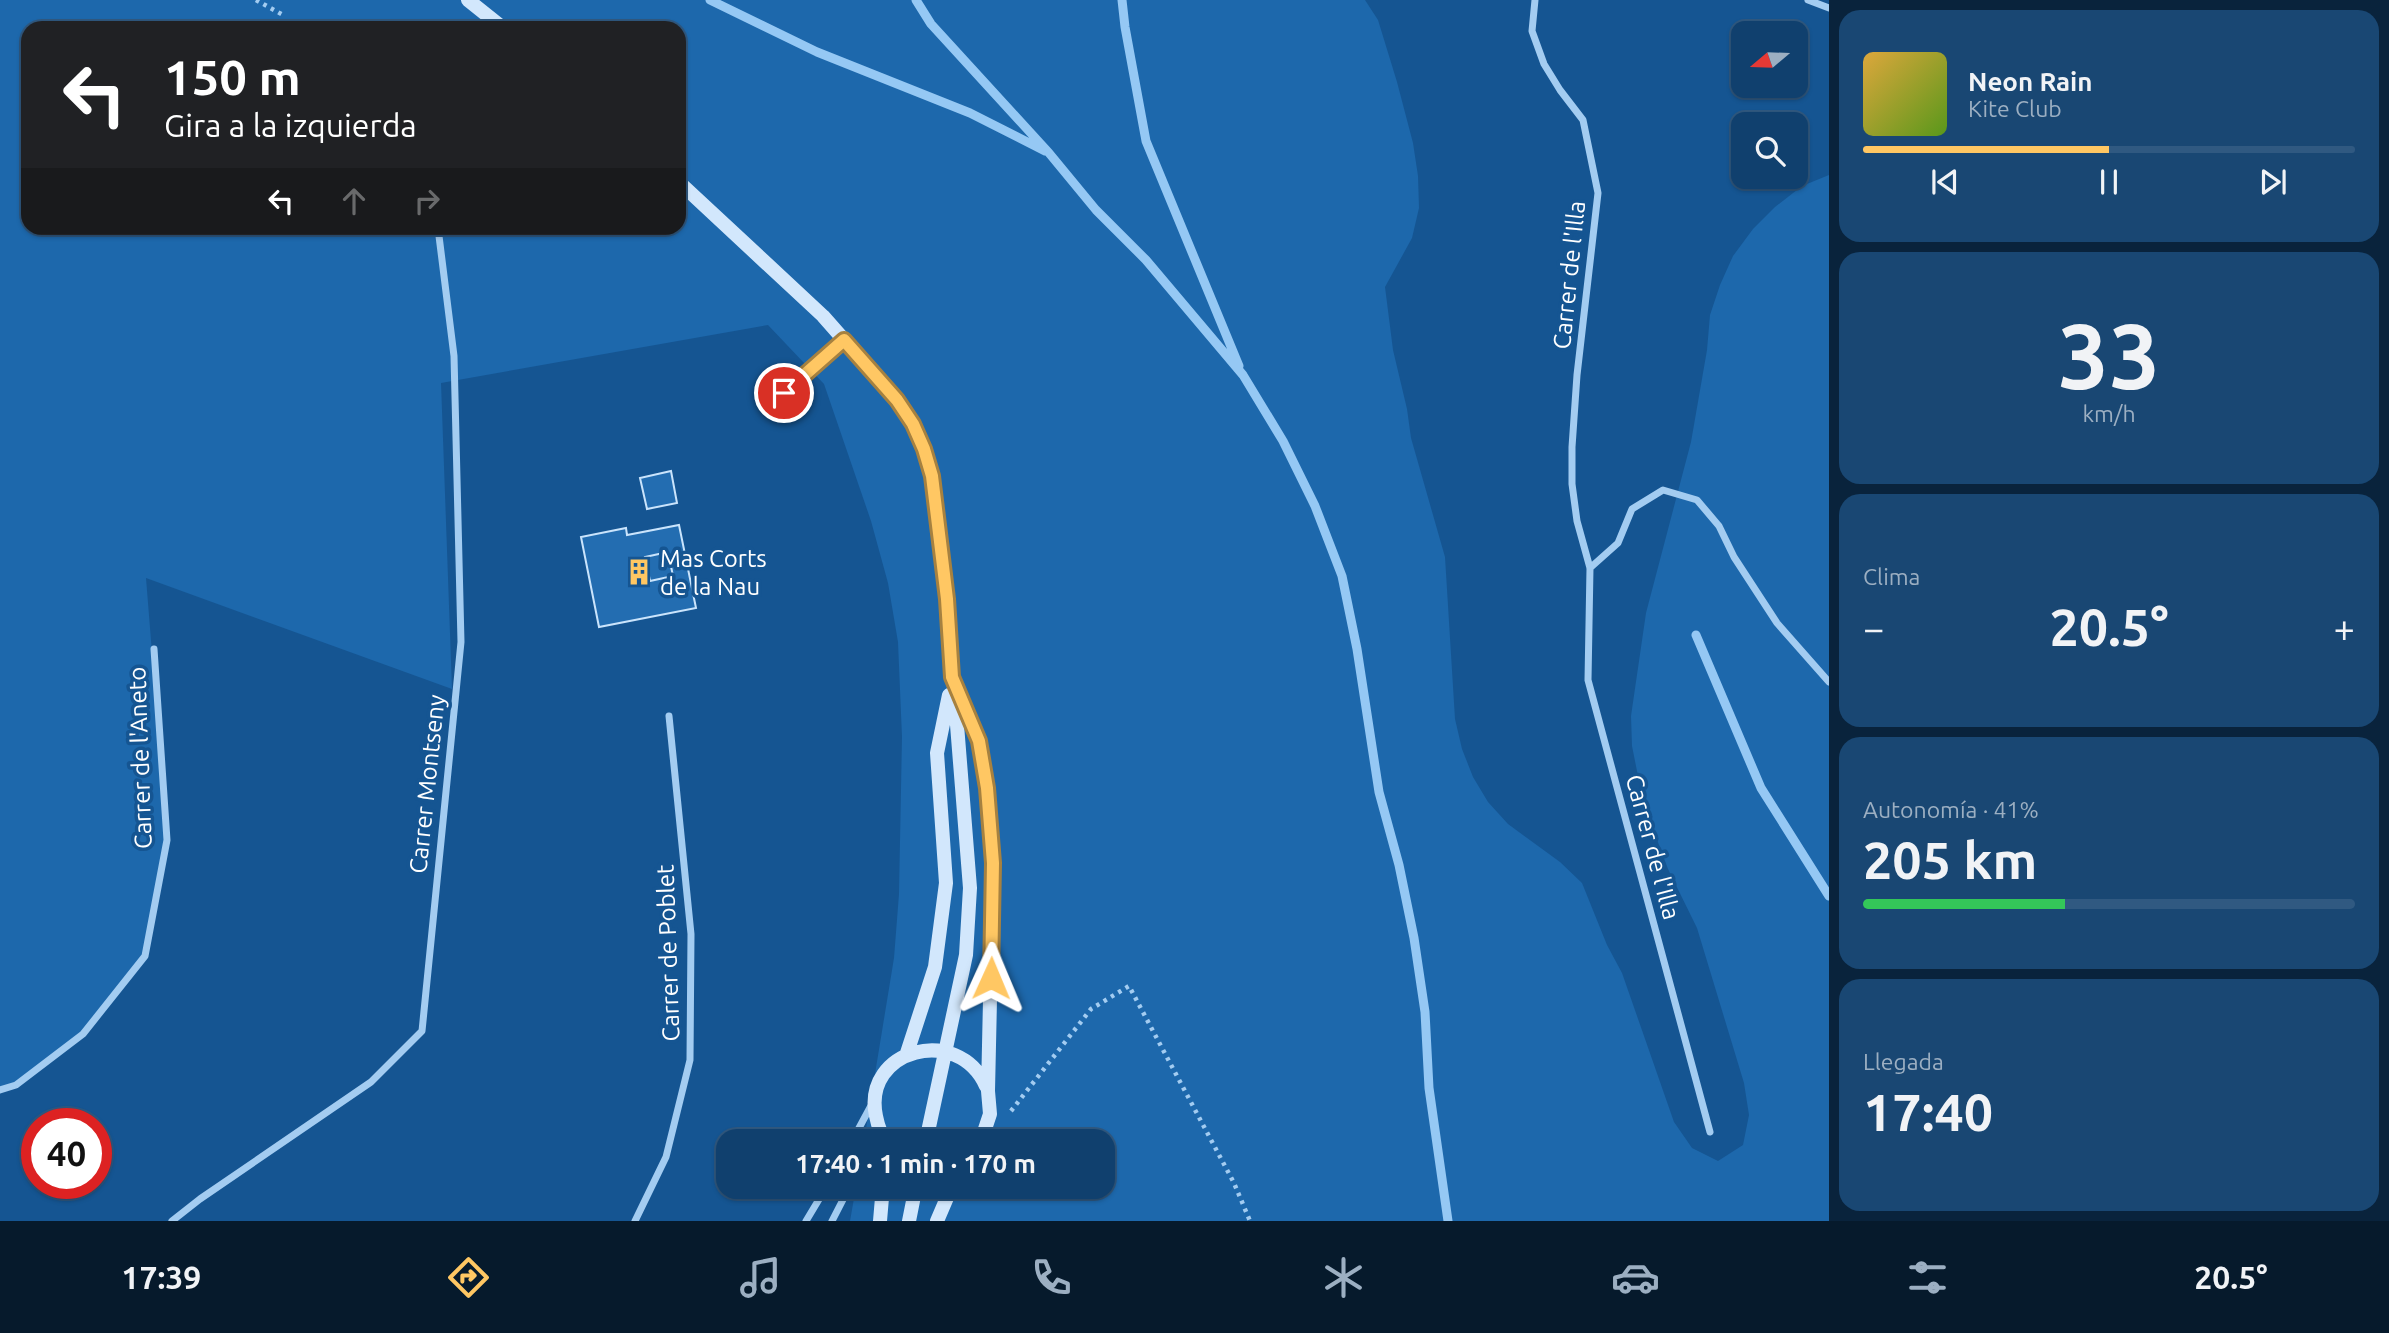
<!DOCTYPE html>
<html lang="es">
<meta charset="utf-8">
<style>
body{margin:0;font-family:Ubuntu,sans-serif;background:#194773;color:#f1f3f6;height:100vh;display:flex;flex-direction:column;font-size:26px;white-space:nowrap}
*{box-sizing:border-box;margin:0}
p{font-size:23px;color:#9cafc2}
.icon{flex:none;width:38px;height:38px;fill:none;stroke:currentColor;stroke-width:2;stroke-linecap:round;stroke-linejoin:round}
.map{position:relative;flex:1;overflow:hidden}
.details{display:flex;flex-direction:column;gap:10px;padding:10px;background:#09233c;width:560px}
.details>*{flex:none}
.guide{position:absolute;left:21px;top:21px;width:665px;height:214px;border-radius:21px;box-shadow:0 2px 5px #0004,0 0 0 2px #305981;background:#202124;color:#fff;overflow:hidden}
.needle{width:46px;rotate:251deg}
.tools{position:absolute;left:1731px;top:21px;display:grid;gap:14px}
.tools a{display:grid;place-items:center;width:77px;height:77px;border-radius:14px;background:#10406e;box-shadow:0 2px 5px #0004,0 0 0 2px #305981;font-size:35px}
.speed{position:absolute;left:21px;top:1108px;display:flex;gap:14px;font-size:35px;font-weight:700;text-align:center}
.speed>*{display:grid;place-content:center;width:91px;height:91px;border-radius:50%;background:#10406e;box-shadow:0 2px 5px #0004,0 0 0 2px #305981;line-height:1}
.speed .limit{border:10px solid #d22;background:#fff;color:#111}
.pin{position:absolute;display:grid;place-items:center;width:60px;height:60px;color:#fff;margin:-30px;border:4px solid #fff;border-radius:50%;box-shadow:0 2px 7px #0007}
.me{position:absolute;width:77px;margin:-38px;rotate:1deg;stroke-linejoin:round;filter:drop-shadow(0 0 5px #0008)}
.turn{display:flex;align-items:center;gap:24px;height:147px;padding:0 28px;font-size:32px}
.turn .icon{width:91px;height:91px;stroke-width:2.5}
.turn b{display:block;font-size:49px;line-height:60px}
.lanes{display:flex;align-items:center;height:66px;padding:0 28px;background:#0003;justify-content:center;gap:35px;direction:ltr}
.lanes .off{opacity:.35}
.big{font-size:52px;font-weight:600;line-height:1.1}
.details .card{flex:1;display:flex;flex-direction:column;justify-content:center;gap:10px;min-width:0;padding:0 24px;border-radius:21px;background:#194773}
.details .dial{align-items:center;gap:0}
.dial b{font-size:91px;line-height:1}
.song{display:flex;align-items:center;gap:21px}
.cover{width:84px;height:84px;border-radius:10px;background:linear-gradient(135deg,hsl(40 70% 55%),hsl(90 70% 35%))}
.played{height:7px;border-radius:4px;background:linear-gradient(90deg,#ffc763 50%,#305981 50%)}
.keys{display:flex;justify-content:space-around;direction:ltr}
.heat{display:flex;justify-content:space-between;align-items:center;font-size:38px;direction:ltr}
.charge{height:10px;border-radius:5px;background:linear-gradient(90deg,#34c759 41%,#305981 0)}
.trip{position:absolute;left:716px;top:1129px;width:399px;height:70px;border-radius:21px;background:#10406e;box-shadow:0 2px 5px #0004,0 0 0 2px #305981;font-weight:600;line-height:70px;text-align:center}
.tab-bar{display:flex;height:112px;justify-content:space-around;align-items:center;background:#061a2c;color:#9cafc2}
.tab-bar .icon{width:49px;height:49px}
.tab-bar .current{color:#ffc763}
.tab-bar b{font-size:32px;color:#f1f3f6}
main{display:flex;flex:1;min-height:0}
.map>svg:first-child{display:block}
.green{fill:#1d68ac;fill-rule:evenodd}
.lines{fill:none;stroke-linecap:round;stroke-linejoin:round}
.stream{stroke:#95c8f4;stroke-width:9}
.building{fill:#236db1;stroke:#cae4fc;stroke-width:2}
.path{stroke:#a3ccf1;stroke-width:4.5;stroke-dasharray:3.5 5;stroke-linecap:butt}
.lane{stroke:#a3ccf1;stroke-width:5}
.street{stroke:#a3ccf1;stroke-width:7}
.secondary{stroke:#d2e7fc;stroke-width:14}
.route-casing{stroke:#a68140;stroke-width:18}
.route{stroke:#ffc763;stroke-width:12}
.labels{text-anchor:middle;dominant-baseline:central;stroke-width:7;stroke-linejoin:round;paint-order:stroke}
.street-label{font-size:24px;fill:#fff;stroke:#155592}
.poi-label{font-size:24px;fill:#fff;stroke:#155592;text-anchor:start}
</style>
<main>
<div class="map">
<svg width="1829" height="1221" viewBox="0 0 1829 1221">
<rect width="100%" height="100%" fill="#155592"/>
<path class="green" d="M0,0H1365L1378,20L1397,82L1413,143L1418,176L1419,208L1412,238L1385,287L1393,350L1407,409L1411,438L1445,557L1455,719L1462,749L1473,777L1488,802L1508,824L1560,862L1582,883L1607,945L1622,973L1674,1122L1692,1148L1718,1161L1743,1145L1749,1115L1744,1083L1697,928L1668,869L1656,837L1638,776L1632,746L1631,716L1646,613L1691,442L1707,350L1710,315L1720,285L1733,256L1753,229L1775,207L1802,186L1829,175V1221H850L856,1187L1102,1186V1141H864L894,958L899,894L902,737L898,642L888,583L871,521L824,384L768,325L441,383L452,689L146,578L167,840L145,956L83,1034L16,1085L0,1090ZM28,28H679V228H28Z"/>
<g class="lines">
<path class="stream" d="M710,0L817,52L970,113L1045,151
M916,0L931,24L1049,153L1096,210L1146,260L1243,375L1283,441L1315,506L1342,576L1357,649L1379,792L1399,865L1414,938L1425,1012L1429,1088L1448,1221
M1122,0L1125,27L1146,141L1239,366
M1696,635L1761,788L1829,896"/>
</g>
<path class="building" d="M671,471L677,503L647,509L640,478Z
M679,525L696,608L599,627L581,537L626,528L627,535Z
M668,552L673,576L650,581L645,557Z"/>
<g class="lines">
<path class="path" d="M256,0L283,15
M1011,1111L1091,1009L1129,986L1234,1183L1250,1221"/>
<path class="lane" d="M784,393L844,339"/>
<path class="street" d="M1535,0L1532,31L1544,64L1560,90L1583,120L1598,193L1577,375L1572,447V484L1577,521L1590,568L1588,680L1710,1132
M1808,0L1829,8
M298,24L304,28
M1590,568L1618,543L1632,509L1663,490L1697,500L1719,526L1734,557L1777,623L1829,682
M0,1090L16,1085L83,1034L145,956L167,840L154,649
M852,1141L873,1102
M172,1221L200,1199L371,1082L422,1031L461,642L454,356L438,228
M635,1221L666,1157L690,1060L691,934L669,716
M806,1221L827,1186
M832,1221L850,1186"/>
<path class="secondary" d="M468,0L503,28
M679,182L823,316L897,400L913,424L924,449L932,476L947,599L970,888L966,955L926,1141
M958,691L979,742L987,788L993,863L988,1091L990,1114L981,1141
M906,1056L935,967L946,883L937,753L949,695
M886,1141C880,1133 878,1126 876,1116C862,1049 958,1024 986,1086
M880,1221L883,1186
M909,1221L916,1186
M937,1221L952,1186"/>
</g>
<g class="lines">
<g class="route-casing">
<path id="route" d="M784,393L844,340L897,400L913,424L924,449L932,476L947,599L952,677L979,741L987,788L993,863L991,978"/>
</g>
<use href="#route" class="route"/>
</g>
<defs>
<g id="building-bare" transform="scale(2.1)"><path d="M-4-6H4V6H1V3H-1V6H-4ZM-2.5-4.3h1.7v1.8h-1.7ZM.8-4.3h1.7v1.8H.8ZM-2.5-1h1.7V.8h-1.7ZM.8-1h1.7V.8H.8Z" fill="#ffc763" stroke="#155592" stroke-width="2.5" paint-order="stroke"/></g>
</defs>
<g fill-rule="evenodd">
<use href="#building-bare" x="639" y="572"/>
</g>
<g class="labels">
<g class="street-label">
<text transform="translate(1569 275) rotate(-84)">Carrer de l'Illa</text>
<text transform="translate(140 758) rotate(-92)">Carrer de l'Aneto</text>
<text transform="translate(427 784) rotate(-84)">Carrer Montseny</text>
<text transform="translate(1653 847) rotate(75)">Carrer de l'Illa</text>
<text transform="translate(668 953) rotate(-92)">Carrer de Poblet</text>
</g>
<g class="poi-label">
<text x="660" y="558">Mas Corts<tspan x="660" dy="28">de la Nau</tspan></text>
</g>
</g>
</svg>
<div class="tools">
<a><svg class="needle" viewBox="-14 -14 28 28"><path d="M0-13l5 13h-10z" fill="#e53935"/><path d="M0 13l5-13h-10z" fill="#9cafc2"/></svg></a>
<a><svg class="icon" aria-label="search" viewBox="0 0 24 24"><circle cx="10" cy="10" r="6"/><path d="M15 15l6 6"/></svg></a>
</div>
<div class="speed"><div class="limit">40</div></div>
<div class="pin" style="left:784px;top:393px;background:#d93025"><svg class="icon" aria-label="arrive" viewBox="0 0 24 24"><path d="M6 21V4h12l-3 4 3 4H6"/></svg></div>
<svg class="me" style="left:991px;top:978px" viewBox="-20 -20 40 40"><path d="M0-17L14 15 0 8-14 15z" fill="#ffc763" stroke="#fff" stroke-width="4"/></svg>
<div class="trip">17:40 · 1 min · 170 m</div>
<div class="guide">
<div class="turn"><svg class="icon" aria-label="left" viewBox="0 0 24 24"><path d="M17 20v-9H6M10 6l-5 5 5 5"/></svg><div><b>150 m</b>Gira a la izquierda</div></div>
<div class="lanes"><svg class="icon" aria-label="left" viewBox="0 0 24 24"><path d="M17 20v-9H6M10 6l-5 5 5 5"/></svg><svg class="icon off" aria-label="ahead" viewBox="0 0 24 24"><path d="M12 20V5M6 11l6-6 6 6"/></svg><svg class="icon off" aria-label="right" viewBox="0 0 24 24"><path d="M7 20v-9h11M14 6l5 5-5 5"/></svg></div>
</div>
</div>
<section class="details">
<div class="card">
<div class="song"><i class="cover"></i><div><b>Neon Rain</b><p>Kite Club</p></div></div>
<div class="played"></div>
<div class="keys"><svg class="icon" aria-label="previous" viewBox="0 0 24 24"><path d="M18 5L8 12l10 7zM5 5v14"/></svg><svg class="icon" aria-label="pause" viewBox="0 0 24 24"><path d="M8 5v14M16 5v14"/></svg><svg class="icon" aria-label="next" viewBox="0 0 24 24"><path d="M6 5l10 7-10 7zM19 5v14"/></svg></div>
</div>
<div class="card dial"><b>33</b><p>km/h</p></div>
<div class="card"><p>Clima</p>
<div class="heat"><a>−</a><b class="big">20.5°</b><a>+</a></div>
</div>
<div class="card"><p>Autonomía · 41%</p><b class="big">205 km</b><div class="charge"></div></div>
<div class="card"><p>Llegada</p><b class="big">17:40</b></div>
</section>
</main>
<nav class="tab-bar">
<b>17:39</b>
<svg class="icon current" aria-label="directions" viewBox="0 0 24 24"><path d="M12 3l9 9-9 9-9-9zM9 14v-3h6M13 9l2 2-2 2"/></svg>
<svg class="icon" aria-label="music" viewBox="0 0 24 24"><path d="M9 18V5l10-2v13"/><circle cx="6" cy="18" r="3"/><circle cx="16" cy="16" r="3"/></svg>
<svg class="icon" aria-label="phone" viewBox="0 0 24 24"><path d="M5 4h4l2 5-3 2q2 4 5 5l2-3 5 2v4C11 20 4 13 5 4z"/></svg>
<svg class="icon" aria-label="climate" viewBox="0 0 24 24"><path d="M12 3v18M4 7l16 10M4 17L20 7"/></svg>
<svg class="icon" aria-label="car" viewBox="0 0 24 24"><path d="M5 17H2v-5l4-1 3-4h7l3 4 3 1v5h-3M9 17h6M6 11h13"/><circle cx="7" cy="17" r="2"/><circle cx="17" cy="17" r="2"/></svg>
<svg class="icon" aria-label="filters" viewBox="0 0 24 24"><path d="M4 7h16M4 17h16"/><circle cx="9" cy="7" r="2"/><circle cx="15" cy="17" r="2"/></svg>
<b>20.5°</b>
</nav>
